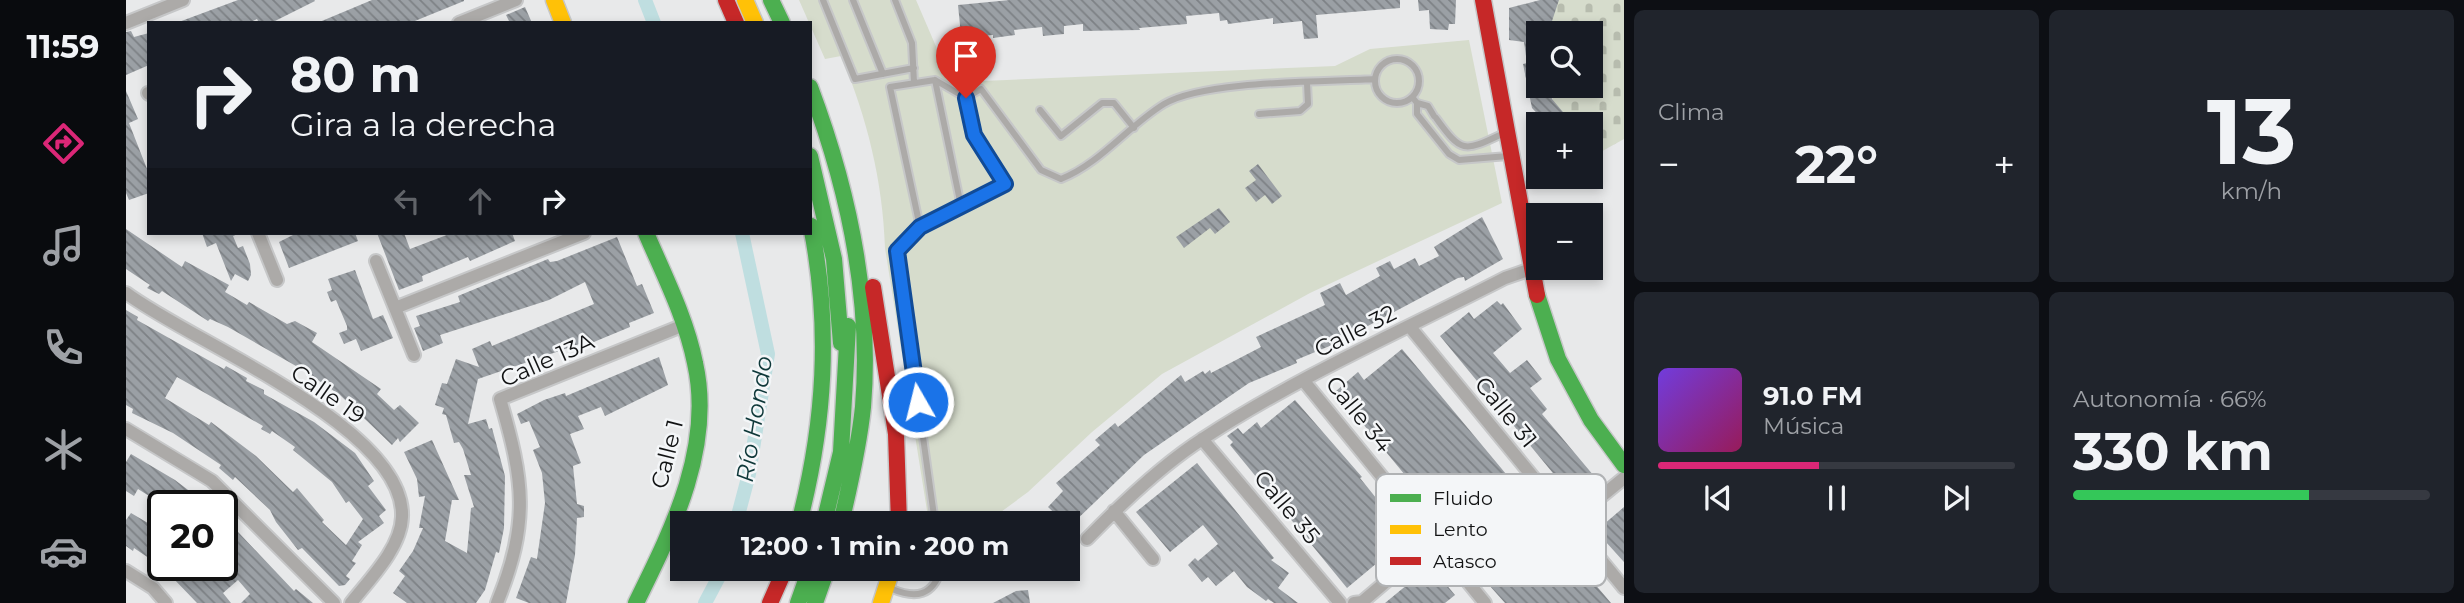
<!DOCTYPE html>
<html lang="es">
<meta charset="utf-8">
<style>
body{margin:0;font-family:Montserrat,sans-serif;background:#20242c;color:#f1f3f6;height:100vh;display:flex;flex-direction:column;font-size:26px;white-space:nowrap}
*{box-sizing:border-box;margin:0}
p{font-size:23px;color:#9ea1a6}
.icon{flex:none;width:38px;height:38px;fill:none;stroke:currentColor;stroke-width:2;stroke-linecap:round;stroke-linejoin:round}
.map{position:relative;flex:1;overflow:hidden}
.drawer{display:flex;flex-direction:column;gap:10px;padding:10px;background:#0d0f14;width:840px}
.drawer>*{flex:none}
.top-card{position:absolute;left:21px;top:21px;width:665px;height:214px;border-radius:0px;box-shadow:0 4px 10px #0003;background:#171b24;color:#f1f3f6;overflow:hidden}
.controls{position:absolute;left:1400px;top:21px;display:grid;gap:14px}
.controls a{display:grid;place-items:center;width:77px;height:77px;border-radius:0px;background:#171b24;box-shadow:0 4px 10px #0003;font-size:35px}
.speed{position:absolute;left:21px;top:490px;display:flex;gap:14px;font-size:35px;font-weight:700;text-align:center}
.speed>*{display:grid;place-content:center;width:91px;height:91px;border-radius:50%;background:#171b24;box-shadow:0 4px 10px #0003;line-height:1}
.speed .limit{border:4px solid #111;border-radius:10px;background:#fff;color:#111}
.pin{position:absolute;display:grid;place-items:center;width:60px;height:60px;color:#fff;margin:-72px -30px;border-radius:50% 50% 50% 0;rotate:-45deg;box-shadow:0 0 7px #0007}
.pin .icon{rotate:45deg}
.me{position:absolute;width:77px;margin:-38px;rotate:352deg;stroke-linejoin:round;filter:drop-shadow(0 0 5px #0008)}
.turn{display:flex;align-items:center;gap:24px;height:147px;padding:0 28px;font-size:32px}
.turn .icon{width:91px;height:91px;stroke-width:2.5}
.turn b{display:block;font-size:49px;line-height:60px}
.lanes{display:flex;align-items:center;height:66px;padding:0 28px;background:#0003;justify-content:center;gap:35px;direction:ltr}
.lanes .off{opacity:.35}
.big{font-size:52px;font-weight:700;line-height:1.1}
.drawer .card{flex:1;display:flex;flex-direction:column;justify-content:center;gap:10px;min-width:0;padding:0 24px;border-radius:10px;background:#20242c}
.drawer .dial{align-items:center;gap:0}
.dial b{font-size:91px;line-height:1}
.song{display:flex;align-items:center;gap:21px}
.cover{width:84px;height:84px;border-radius:10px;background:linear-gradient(135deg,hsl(260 70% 55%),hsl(330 70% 35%))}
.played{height:7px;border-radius:4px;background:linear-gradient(90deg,#db2777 45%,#363941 45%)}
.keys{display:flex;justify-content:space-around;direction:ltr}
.heat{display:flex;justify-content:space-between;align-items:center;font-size:38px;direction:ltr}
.charge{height:10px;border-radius:5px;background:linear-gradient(90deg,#34c759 66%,#363941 0)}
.drawer .tiles{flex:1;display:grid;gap:10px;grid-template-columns:repeat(2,1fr)}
.trip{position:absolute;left:544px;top:511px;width:410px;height:70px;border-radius:0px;background:#171b24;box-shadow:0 4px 10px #0003;font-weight:700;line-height:70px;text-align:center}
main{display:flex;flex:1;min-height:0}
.tab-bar{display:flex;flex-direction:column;width:126px;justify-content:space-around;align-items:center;background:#090b0e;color:#9ea1a6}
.tab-bar .icon{width:49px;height:49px}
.tab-bar .current{color:#db2777}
.tab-bar b{font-size:32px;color:#f1f3f6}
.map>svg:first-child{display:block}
.grass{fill:#d6dccc}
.cemetery{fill:url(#cemetery-stones)}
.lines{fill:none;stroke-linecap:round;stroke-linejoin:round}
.canal{stroke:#bfdee0;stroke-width:14}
.building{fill:url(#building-back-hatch);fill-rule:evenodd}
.lane-casing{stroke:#c6c7c8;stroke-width:10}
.street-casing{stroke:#c6c7c8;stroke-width:16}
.fast-casing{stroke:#c6c7c8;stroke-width:19}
.slow-casing{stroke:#c6c7c8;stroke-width:19}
.jam-casing{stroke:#c6c7c8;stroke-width:19}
.lane{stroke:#acaaa8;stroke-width:6}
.street{stroke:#acaaa8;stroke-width:12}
.fast{stroke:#4caf50;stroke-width:16}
.slow{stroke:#ffc107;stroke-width:16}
.jam{stroke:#c62828;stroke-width:16}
.route-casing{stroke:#114b97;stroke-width:18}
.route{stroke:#1a73e8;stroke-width:12}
.labels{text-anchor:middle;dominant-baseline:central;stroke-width:5;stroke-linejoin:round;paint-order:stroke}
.street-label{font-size:23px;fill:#121314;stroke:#f4f6f8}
.water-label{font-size:24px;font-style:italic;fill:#0e3839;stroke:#f4f6f8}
.key{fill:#f4f6f8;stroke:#b0b2b4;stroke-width:2}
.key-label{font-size:19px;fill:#121314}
</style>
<main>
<nav class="tab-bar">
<b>11:59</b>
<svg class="icon current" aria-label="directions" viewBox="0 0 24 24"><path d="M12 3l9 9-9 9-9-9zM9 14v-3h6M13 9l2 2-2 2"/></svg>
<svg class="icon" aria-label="music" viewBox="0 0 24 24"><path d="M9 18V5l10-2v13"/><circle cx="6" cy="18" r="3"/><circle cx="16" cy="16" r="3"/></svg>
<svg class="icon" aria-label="phone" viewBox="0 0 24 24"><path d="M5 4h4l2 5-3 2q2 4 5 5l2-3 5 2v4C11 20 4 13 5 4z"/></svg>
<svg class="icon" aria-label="climate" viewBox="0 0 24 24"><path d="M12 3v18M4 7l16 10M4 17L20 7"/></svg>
<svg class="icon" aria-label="car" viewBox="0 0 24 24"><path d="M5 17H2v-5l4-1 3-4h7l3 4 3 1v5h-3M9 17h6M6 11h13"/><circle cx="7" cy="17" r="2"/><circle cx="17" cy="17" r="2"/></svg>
</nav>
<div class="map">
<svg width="1498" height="603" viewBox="0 0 1498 603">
<defs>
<pattern id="cemetery-stones" width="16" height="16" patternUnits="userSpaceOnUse" patternTransform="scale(1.75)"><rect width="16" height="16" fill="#d6dccc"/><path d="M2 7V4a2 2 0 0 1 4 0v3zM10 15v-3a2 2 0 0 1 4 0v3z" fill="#b7bcae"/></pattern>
<pattern id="building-back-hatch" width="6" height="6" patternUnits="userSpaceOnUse" patternTransform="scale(1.75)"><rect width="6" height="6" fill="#9ba0a5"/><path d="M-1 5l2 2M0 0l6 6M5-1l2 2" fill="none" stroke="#7d8185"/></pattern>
</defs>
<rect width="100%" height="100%" fill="#e8e9ea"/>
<path class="grass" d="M673,0H790L818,65L831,67L834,82L1209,66L1244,49L1343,40L1376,203L1184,293L1036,374L966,432L902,492L860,523H803L759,248C757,182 741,117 715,56L699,59Z"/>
<path class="cemetery" d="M1425,0H1498V139L1471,154L1465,146V124H1446L1428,104L1423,86H1465V33H1418Z"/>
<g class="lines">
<path class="canal" d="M519,0L528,23
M610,523L623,474L642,354L616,233
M579,603L597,569"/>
</g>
<path class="building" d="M112,0H188L189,1L145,23H133L131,19L123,23H50Z
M246,0H338V1L284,23H191Z
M884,0H1274V8L1190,15L1192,38L1178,39L1176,21L1147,24V18L1102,24L1101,20L1094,21L1093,13L1060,16L1061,24L1013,28L1014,30L957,31V24L938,26V34L917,36L916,27L888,30L889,35L867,38V35L855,36V33L835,35L832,5Z
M1292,0H1330L1329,24H1323L1322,30L1304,29L1303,10L1293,11Z
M1414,0H1433L1422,33H1412V86H1423L1426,99L1447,124H1421L1406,108L1397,64L1401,63L1398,42L1383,40V8Z
M399,7L406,23H384L380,15Z
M5,31L8,37L23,33V65L0,75V32Z
M0,91L12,119L3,123L23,174V193L3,200L0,193Z
M1132,164L1156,196L1146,204L1139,195L1130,202L1119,188L1130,180L1123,171Z
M1093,208L1104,222L1089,234L1084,228L1058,248L1050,237Z
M1356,217L1377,259L1339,281L1338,277L1332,278L1206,345L1170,360L1171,363L1123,383L1018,455L943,527L922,507L937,491L930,483L974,445L969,440L989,423L992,427L1055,375L1059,382L1077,371L1079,374L1084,370L1085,373L1135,347L1130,337L1199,305L1194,293L1214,283L1220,295L1254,276L1250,268L1264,261L1268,269L1289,258L1293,266L1313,256L1308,247Z
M0,229L56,267L59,261L103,285L99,292L121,305L123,302L161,324L169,321L191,333L186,342L255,389L251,394L268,410L274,405L293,423L274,442L272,438L266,445L214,395L177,370L102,327L84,319L82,321L36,291L33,294L21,288L24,285L0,269Z
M76,233H114L107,236L112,248L117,246L124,264L125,275L122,281L109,274L105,281L90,243L81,247Z
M171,233H229L232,241L163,268L153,242Z
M251,233H278L284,249L326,233H386L389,241L344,261L342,257L296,276L297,281L273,290Z
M491,237L511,286L516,284L528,313L503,323L504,327L463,344L462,341L352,379L342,424L360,419L363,429L366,428L379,476L378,528L373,553L370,552L359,590L350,603H281L267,593L279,576L273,571L287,551L297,528H293L299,496L293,497L291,479L278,452L306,440L333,500H326L319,541L341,553L345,508L348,507L338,475H345L337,449L333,442L328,443L320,415L316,414L318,408L309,405L316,383L321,384L330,359L353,367L346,349L364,341L366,346L468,304L459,282L423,300L314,335L317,343L297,351L288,328L294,326L290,316L334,302L332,296L422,259L424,262L431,261Z
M229,270L247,319L257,315L267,338L235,351L230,339L218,344L213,333L221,330V326L210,300L205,302L201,292L206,290L202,279Z
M1371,301L1375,305L1377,303L1396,329L1367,353L1384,373L1401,360L1416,379L1404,388L1421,409L1416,414L1468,476L1445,495L1314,336L1343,312L1348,319Z
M0,310L12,317L11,320L98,369L100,366L121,378L120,381L138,390V394L188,422L229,453L248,481L242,486L260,510L253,516L258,523L232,542L236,545L226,561L230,563L220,576L224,579L219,585L213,586L176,548L172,550L150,522L144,510L109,477L107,480L93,468L95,465L47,433L6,413L7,409L0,405ZM51,377L137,426L135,429L144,434L146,431L169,447L167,450L206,482L220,503L223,501L237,519L220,545L196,522L198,520L171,488L167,492L130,456L85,422L83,425L39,398Z
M1276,349L1405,504L1427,532L1422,536L1436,553L1440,550L1485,603H1379L1363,585L1320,525L1210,391L1232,372L1238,380Z
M533,357L542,385L479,416L475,407L452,416L458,429L444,434L455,463L447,466L451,504L458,506V517L451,518L449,555L440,603H403L390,598L405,557L411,559L419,503L416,473L407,450L414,447L403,421L395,424L391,414L418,400L439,393L440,396Z
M1169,400L1236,477L1234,478L1283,539L1272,552L1269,548L1221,588L1104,445L1107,442L1101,436L1112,428L1117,434L1131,422L1135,428Z
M5,454L49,480L83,506H39L12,489L8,496L0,491V462Z
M1071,463L1148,558L1145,560L1163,573L1152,588L1172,603H1148L1142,599L1140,601L1121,587L1108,571L1090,586L1082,577L1076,582L1062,565L1069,558L1072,561L1092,544L1077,525L1044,552L1010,512Z
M1498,507V562L1470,531Z
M5,513L27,526L37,513V565H96V515L168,591L170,589L187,603H115L124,594L112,580L97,593L105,603H71L46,577L43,580L27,565H33L8,548L7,551L0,546V520Z
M1310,561L1320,573L1314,577L1329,595L1319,603H1259Z
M902,590L904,603H867L890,591Z"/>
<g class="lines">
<g class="lane-casing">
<path id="lane" d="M697,0L729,79L788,68
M727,0L757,74
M769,0L786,43L788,83
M1249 81a22 22 0 1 1 44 0a22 22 0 1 1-44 0Z
M840,98L855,89L915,170L935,179C975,163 1002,126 1038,104C1078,80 1199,82 1249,79
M1287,98L1291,103V114L1323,154L1333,160L1382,156
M1291,103L1302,106L1308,116
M914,110L935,136L976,103H988L1008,128
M1133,114L1174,111L1182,104L1181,83
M1310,118C1336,154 1338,152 1378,133
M794,227L764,87L809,80L835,206
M809,523L771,251L794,227L879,184L848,135L840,98L809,80
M766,589C790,599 807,596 815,569"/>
</g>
<g class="street-casing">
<path id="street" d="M0,23L57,0
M333,23L390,0
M22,93L23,94
M132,233L151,280
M250,261L288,355
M0,293C65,342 280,427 276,517C275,548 243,580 225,603
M269,308L458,233
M1284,327L1498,588
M1177,380L1359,603
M0,429L86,481L208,603
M1076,439L1214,603
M988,511L1027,559
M1444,522L1498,478
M961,539C995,504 1037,464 1078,438C1173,376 1278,330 1379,278L1405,269
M0,571L27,588L40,603
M371,603C404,522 398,481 374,399L558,325
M1228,603L1236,602L1309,540"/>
</g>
<g class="fast-casing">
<path id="fast" d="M645,0L656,23
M684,87C722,188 746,298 737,407C733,446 724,485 715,523
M684,156L708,259L715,343
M1411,295L1432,359L1465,420L1498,465
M673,523C699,423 705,327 685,226
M698,523L715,452L722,326
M510,603C546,530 588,447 569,363C560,318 538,275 520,233
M672,603L684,569
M689,603L701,569"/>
</g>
<g class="slow-casing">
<path id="slow" d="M428,0L437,23
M619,0L629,23
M755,603L766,569"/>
</g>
<g class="jam-casing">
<path id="jam" d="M600,0L610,23
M1357,0L1411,295
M747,287L770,434L773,523
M644,603L659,569"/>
</g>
<use href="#lane" class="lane"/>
<use href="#street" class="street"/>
<use href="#fast" class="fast"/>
<use href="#slow" class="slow"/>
<use href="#jam" class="jam"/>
</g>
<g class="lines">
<g class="route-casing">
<path id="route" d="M792,402L771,251L794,227L879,184L848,135L840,98"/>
</g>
<use href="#route" class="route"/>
</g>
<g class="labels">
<g class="street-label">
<text transform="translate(1229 331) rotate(-27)">Calle 32</text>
<text transform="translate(421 360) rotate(-24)">Calle 13A</text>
<text transform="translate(202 394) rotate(35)">Calle 19</text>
<text transform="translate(1380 412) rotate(51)">Calle 31</text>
<text transform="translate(1233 414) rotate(51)">Calle 34</text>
<text transform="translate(541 454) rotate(-76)">Calle 1</text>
<text transform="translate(1161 507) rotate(50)">Calle 35</text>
</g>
<g class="water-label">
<text transform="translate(628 419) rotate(-81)">Río Hondo</text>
</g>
</g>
<rect x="1250" y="474" width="230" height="112" rx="10" class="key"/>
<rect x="1264" y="494" width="31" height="8" fill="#4caf50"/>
<rect x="1264" y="525" width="31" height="9" fill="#ffc107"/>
<rect x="1264" y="557" width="31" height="8" fill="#c62828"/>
<g class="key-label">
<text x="1307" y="505">Fluido</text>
<text x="1307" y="536">Lento</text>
<text x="1307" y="568">Atasco</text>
</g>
</svg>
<div class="controls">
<a><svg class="icon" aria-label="search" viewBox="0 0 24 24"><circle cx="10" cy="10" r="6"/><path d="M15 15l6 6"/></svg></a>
<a>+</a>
<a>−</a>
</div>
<div class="speed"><div class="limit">20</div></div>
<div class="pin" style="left:840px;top:98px;background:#d93025"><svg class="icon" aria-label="arrive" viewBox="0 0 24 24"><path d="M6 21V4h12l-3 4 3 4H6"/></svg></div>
<svg class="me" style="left:792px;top:402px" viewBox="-20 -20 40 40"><circle r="17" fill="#1a73e8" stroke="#fff" stroke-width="3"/><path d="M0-11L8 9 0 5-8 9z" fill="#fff"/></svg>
<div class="trip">12:00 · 1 min · 200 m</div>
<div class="top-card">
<div class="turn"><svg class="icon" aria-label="right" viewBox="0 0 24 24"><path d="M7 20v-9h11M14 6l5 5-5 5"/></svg><div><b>80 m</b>Gira a la derecha</div></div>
<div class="lanes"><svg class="icon off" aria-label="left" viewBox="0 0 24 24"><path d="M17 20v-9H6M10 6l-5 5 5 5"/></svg><svg class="icon off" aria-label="ahead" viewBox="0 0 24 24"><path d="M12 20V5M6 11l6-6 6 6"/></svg><svg class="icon" aria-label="right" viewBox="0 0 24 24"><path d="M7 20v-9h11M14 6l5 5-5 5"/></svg></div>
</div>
</div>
<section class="drawer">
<div class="tiles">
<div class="card"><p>Clima</p>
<div class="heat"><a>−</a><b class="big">22°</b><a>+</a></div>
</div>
<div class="card dial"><b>13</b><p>km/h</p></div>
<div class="card">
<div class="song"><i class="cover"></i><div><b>91.0 FM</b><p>Música</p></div></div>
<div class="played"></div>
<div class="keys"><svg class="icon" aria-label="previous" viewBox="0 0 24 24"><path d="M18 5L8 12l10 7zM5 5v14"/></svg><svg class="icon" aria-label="pause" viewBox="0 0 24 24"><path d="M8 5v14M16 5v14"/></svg><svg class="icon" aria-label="next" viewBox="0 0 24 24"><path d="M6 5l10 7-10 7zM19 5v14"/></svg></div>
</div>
<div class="card"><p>Autonomía · 66%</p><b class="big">330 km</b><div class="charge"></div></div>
</div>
</section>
</main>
